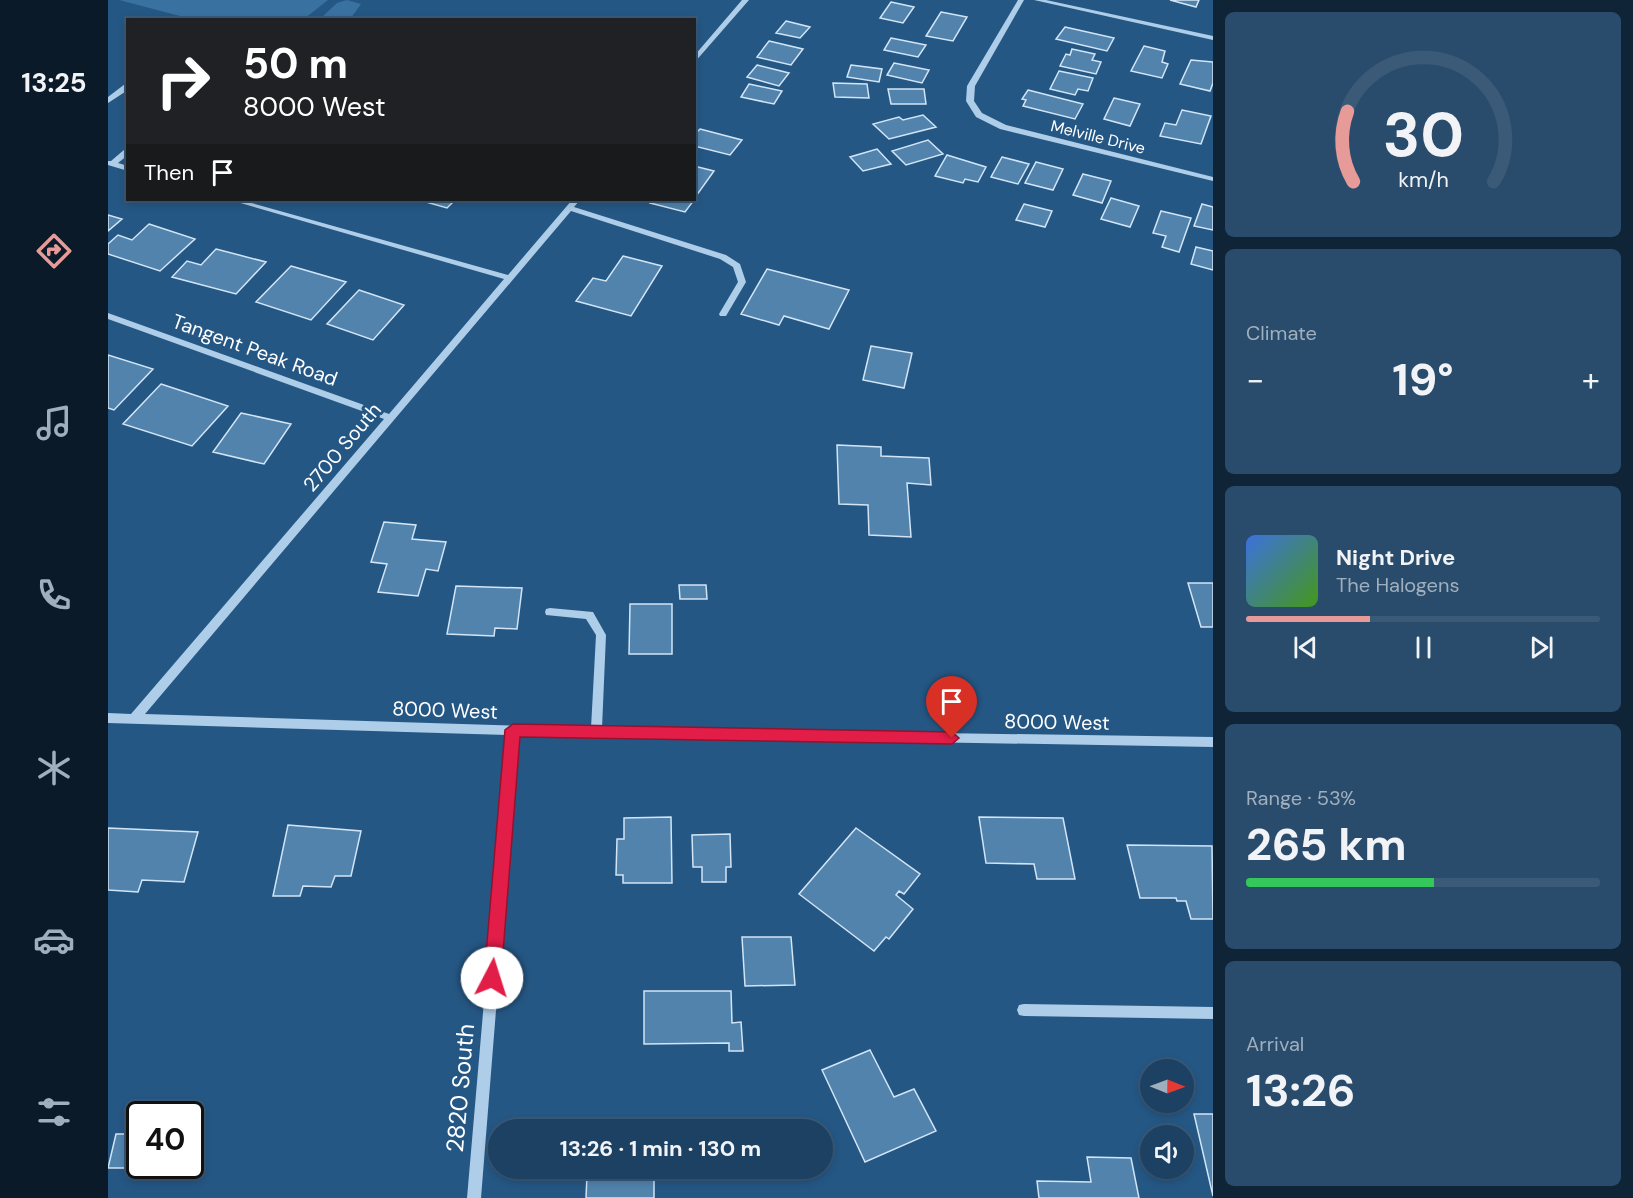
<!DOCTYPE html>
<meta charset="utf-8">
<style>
body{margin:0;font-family:"DM Sans",sans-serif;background:#294c6c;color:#f1f3f6;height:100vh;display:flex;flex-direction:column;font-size:22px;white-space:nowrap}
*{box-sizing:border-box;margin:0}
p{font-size:20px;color:#a0afbe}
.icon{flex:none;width:33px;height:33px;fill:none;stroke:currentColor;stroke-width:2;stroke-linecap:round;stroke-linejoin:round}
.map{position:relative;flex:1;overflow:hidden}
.details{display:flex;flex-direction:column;gap:12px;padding:12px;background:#0f2436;width:420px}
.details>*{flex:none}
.guide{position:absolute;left:18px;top:18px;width:570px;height:183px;border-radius:0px;box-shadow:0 3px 9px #0003,0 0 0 2px #3a5a78;background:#202124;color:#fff;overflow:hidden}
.needle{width:39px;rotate:91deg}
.tools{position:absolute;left:1032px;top:1059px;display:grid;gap:12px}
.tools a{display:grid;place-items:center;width:54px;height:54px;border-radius:50%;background:#1c4163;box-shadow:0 3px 9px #0003,0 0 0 2px #3a5a78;font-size:30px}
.speed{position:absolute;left:18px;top:1101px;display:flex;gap:12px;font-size:30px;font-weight:700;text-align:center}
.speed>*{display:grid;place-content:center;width:78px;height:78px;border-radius:50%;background:#1c4163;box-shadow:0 3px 9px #0003,0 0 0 2px #3a5a78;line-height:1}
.speed .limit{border:3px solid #111;border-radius:9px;background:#fff;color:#111}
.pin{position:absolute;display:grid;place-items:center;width:51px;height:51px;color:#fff;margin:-62px -26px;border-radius:50% 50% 50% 0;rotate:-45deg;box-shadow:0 0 6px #0007}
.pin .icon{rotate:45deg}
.me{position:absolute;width:66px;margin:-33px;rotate:5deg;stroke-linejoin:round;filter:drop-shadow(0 0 4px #0008)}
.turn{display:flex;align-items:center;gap:21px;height:126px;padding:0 18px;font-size:27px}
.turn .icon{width:78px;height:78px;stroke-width:2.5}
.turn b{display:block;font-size:42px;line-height:51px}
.then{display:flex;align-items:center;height:57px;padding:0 18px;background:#0003;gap:12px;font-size:22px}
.big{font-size:45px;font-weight:700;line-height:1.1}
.details .card{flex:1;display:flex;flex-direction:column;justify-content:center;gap:9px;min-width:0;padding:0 21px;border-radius:9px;background:#294c6c}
.details .dial{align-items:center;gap:0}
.dial svg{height:156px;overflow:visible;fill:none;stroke:#3a5a78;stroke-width:7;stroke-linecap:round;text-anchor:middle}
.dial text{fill:#f1f3f6;stroke:none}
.song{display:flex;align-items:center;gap:18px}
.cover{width:72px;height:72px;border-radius:9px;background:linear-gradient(135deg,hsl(220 70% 55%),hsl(100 70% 35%))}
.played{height:6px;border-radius:3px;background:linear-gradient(90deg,#e69b98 35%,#3a5a78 35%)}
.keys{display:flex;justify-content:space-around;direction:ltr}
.heat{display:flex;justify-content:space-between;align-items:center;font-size:33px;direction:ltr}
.charge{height:9px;border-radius:4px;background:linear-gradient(90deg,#34c759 53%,#3a5a78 0)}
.trip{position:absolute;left:380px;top:1119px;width:345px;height:60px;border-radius:30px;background:#1c4163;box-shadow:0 3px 9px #0003,0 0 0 2px #3a5a78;font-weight:700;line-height:60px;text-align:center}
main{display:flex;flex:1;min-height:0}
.tabs{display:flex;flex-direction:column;width:108px;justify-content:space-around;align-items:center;background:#0b1a28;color:#a0afbe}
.tabs .icon{width:42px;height:42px}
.tabs .selected{color:#e69b98}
.tabs b{font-size:27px;color:#f1f3f6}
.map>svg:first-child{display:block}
.green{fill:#3971a0}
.building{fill:#5183ad;stroke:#d2e5f6;stroke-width:1.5}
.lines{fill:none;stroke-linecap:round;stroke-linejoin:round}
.minor{fill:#aecde8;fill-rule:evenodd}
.route{fill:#e11d48;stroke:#92132f;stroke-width:1.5}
.labels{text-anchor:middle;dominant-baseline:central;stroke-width:6;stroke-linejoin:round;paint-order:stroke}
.far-street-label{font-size:16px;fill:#fff;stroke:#255784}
.street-label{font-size:20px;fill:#fff;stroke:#255784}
.near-street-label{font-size:24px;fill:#fff;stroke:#255784}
</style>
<main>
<nav class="tabs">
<b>13:25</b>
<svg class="icon selected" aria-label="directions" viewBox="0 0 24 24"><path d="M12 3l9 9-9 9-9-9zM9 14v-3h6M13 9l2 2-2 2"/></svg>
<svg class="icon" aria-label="music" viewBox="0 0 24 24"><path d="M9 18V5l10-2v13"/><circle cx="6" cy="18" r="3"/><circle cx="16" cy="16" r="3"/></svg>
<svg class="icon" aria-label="phone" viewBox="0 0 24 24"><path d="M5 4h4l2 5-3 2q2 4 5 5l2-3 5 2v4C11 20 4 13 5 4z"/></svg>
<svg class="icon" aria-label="climate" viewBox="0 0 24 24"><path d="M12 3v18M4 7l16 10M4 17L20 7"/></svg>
<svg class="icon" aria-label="car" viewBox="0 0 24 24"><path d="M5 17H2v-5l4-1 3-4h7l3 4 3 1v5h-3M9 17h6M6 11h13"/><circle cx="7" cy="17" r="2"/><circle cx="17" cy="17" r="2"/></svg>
<svg class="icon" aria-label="filters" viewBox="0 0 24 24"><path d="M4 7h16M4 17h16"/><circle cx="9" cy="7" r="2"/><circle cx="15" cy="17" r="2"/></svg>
</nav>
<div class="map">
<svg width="1105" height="1198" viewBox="0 0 1105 1198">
<rect width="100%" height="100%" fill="#255784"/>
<path class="green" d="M11,0H220L196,19L87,20Z
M239,0L253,4L243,18L222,20L214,17L229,3Z"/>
<path class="building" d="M1062,0H1091L1088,7Z
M783,2L806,7L795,23L772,18Z
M833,12L859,17L845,41L818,36Z
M678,21L702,27L692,38L668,33Z
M957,27L1006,38L999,51L948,39Z
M783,38L818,45L810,57L776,50Z
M661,41L695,49L683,65L649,57Z
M1036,46L1057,51L1054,62L1060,64L1054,78L1023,71Z
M964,49L987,54L984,60L993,62L988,74L952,66L958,54L962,55Z
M1083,60L1105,62V83L1102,91L1072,84Z
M786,63L821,70L814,83L779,75Z
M649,65L681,73L671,86L639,77Z
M743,65L774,69L771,82L739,77Z
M951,71L985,78L980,91L970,89L967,95L942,89Z
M725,83L759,84L761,98L727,97Z
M641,84L674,91L666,104L633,97Z
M780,89H816L818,104H783Z
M920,90L975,104L967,119L915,106L918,100L914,99Z
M1006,98L1032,104L1022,126L996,119Z
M1074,110L1103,116L1093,144L1052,136L1057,123L1068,125Z
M815,115L828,127L781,139L765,124L791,117L795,120Z
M592,129L634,140L622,155L586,146V135Z
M820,140L835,154L798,165L784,151Z
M769,149L783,164L755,171L742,157Z
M839,155L878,167L870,182L857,179L855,183L827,176Z
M894,157L921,164L910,184L883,177Z
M928,162L955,169L945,190L917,183Z
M586,166L606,171L586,199Z
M975,174L1003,181L994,203L965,195Z
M1003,198L1031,206L1022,227L993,219Z
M311,200H347L339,208Z
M544,200H586L577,212L542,203Z
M916,204L944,211L937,227L908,220Z
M1094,204L1105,207V230L1086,226Z
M1053,211L1083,218L1071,252L1054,247L1058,236L1045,233Z
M0,215L14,219L0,231Z
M41,224L87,239L52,271L0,254V244L10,235L24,240Z
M1088,247L1105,251V270L1083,264Z
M108,249L158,262L128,294L64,277L79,261L93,265Z
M515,256L554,266L523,316L468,301L485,278L498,281Z
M183,266L238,282L203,320L148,302Z
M659,269L741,290L721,329L676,316L671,325L633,314Z
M251,290L296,305L265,340L219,324Z
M763,346L804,353L796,388L755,380Z
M0,355L45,369L6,410L0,408Z
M53,384L120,406L84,446L15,424Z
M133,413L183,424L156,464L105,452Z
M729,445L773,447V456L821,458L823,485L799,483L803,537L761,535L760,505L731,504Z
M276,522L308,525L304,539L338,542L330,571L318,569L310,596L270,592L279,564L263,562Z
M1080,583H1105V627H1093Z
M571,585H598L599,599H572Z
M348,586L414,588L409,629L387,628L386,636L339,634Z
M522,604H564V654H521Z
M563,817L564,883H515V875H508L509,839H516V818Z
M871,817L955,818L967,879H929L926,864L878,863Z
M180,825L253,831L243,876H227L223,887L195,886L192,896H165Z
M0,828L90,832L76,882L34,880L30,892L0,890Z
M748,828L812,874L796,894L791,891L788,895L805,909L781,939L778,937L766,951L691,894Z
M622,834L623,867H618V882H594V867H585L584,835Z
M1019,845L1104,846L1105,919H1083L1078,901H1069L1068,898H1032Z
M634,937H683L687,985L637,986Z
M536,991H623L624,1023L633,1022L635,1051H621V1043L536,1044Z
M762,1050L786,1097L806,1089L828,1131L757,1162L714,1070Z
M1086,1114H1105V1196Z
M8,1134H32V1166H44L43,1168H0Z
M979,1157L1023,1158L1031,1198H931L929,1181L983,1182Z
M546,1174V1198H478L479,1175Z"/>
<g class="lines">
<path class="minor" d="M634,0H641L586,63V56Z
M910,0H916L867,86L866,101L874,113L898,125L1105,177V181L892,129L868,117L858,101L859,86Z
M926,0H938L1105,36V40Z
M17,84H20V90L0,103V97Z
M17,149H20V155L10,163L20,166V171L0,165V161H3Z
M122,200H133L400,275L464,200H472L466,207L618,255L632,264L638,282L618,316H612L611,314L630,282L625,267L612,259L463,211L37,714L483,728L488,635L478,619L438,615L437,612L438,609L442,608L485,612L498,635L494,728L1105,737V747L410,735L373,1198H359L399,735L0,723V713L23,714L276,419L0,319V313L281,414L396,279Z
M916,1004L1105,1007V1019L916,1016L911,1015L909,1010L911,1005Z"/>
</g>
<path class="route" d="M405,724L844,732L851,738L844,744L412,737L393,978L390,984L384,986L378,984L376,978L397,730Z"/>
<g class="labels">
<g class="far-street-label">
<text transform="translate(990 137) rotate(14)">Melville Drive</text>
</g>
<g class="street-label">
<text transform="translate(147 350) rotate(20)">Tangent Peak Road</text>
<text transform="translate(234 447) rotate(-50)">2700 South</text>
<text transform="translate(337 710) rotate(2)">8000 West</text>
<text transform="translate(949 722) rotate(1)">8000 West</text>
</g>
<g class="near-street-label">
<text transform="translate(352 1088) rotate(-85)">2820 South</text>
</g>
</g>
</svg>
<div class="tools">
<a><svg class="needle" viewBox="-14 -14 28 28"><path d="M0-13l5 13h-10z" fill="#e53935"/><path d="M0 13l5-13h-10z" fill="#a0afbe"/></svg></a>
<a><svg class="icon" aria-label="sound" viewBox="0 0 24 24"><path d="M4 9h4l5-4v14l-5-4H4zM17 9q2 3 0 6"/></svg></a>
</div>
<div class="speed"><div class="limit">40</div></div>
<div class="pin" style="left:844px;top:738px;background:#d93025"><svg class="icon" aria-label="arrive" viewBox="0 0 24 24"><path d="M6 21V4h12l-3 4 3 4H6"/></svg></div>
<svg class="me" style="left:384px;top:978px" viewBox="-20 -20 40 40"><circle r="19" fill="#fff"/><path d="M0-13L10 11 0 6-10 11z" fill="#e11d48"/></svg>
<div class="trip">13:26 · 1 min · 130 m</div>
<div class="guide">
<div class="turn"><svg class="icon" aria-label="right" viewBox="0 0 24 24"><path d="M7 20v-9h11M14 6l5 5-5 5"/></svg><div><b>50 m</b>8000 West</div></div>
<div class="then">Then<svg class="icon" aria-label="arrive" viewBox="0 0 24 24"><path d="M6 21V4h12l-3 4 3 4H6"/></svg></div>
</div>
</div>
<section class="details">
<div class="card dial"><svg viewBox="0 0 100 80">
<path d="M14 69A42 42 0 1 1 86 69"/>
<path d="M14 69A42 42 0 0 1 11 33" stroke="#e69b98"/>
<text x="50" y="56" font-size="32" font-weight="700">30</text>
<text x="50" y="72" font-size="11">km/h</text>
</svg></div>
<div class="card"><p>Climate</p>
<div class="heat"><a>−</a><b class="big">19°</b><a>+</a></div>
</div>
<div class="card">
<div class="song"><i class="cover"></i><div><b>Night Drive</b><p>The Halogens</p></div></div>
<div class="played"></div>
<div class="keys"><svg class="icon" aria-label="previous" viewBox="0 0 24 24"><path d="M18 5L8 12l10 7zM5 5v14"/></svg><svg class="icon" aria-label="pause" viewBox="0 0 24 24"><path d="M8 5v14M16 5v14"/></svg><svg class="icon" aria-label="next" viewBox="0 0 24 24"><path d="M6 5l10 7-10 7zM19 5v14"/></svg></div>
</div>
<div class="card"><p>Range · 53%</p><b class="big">265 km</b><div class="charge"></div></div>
<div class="card"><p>Arrival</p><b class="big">13:26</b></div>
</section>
</main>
